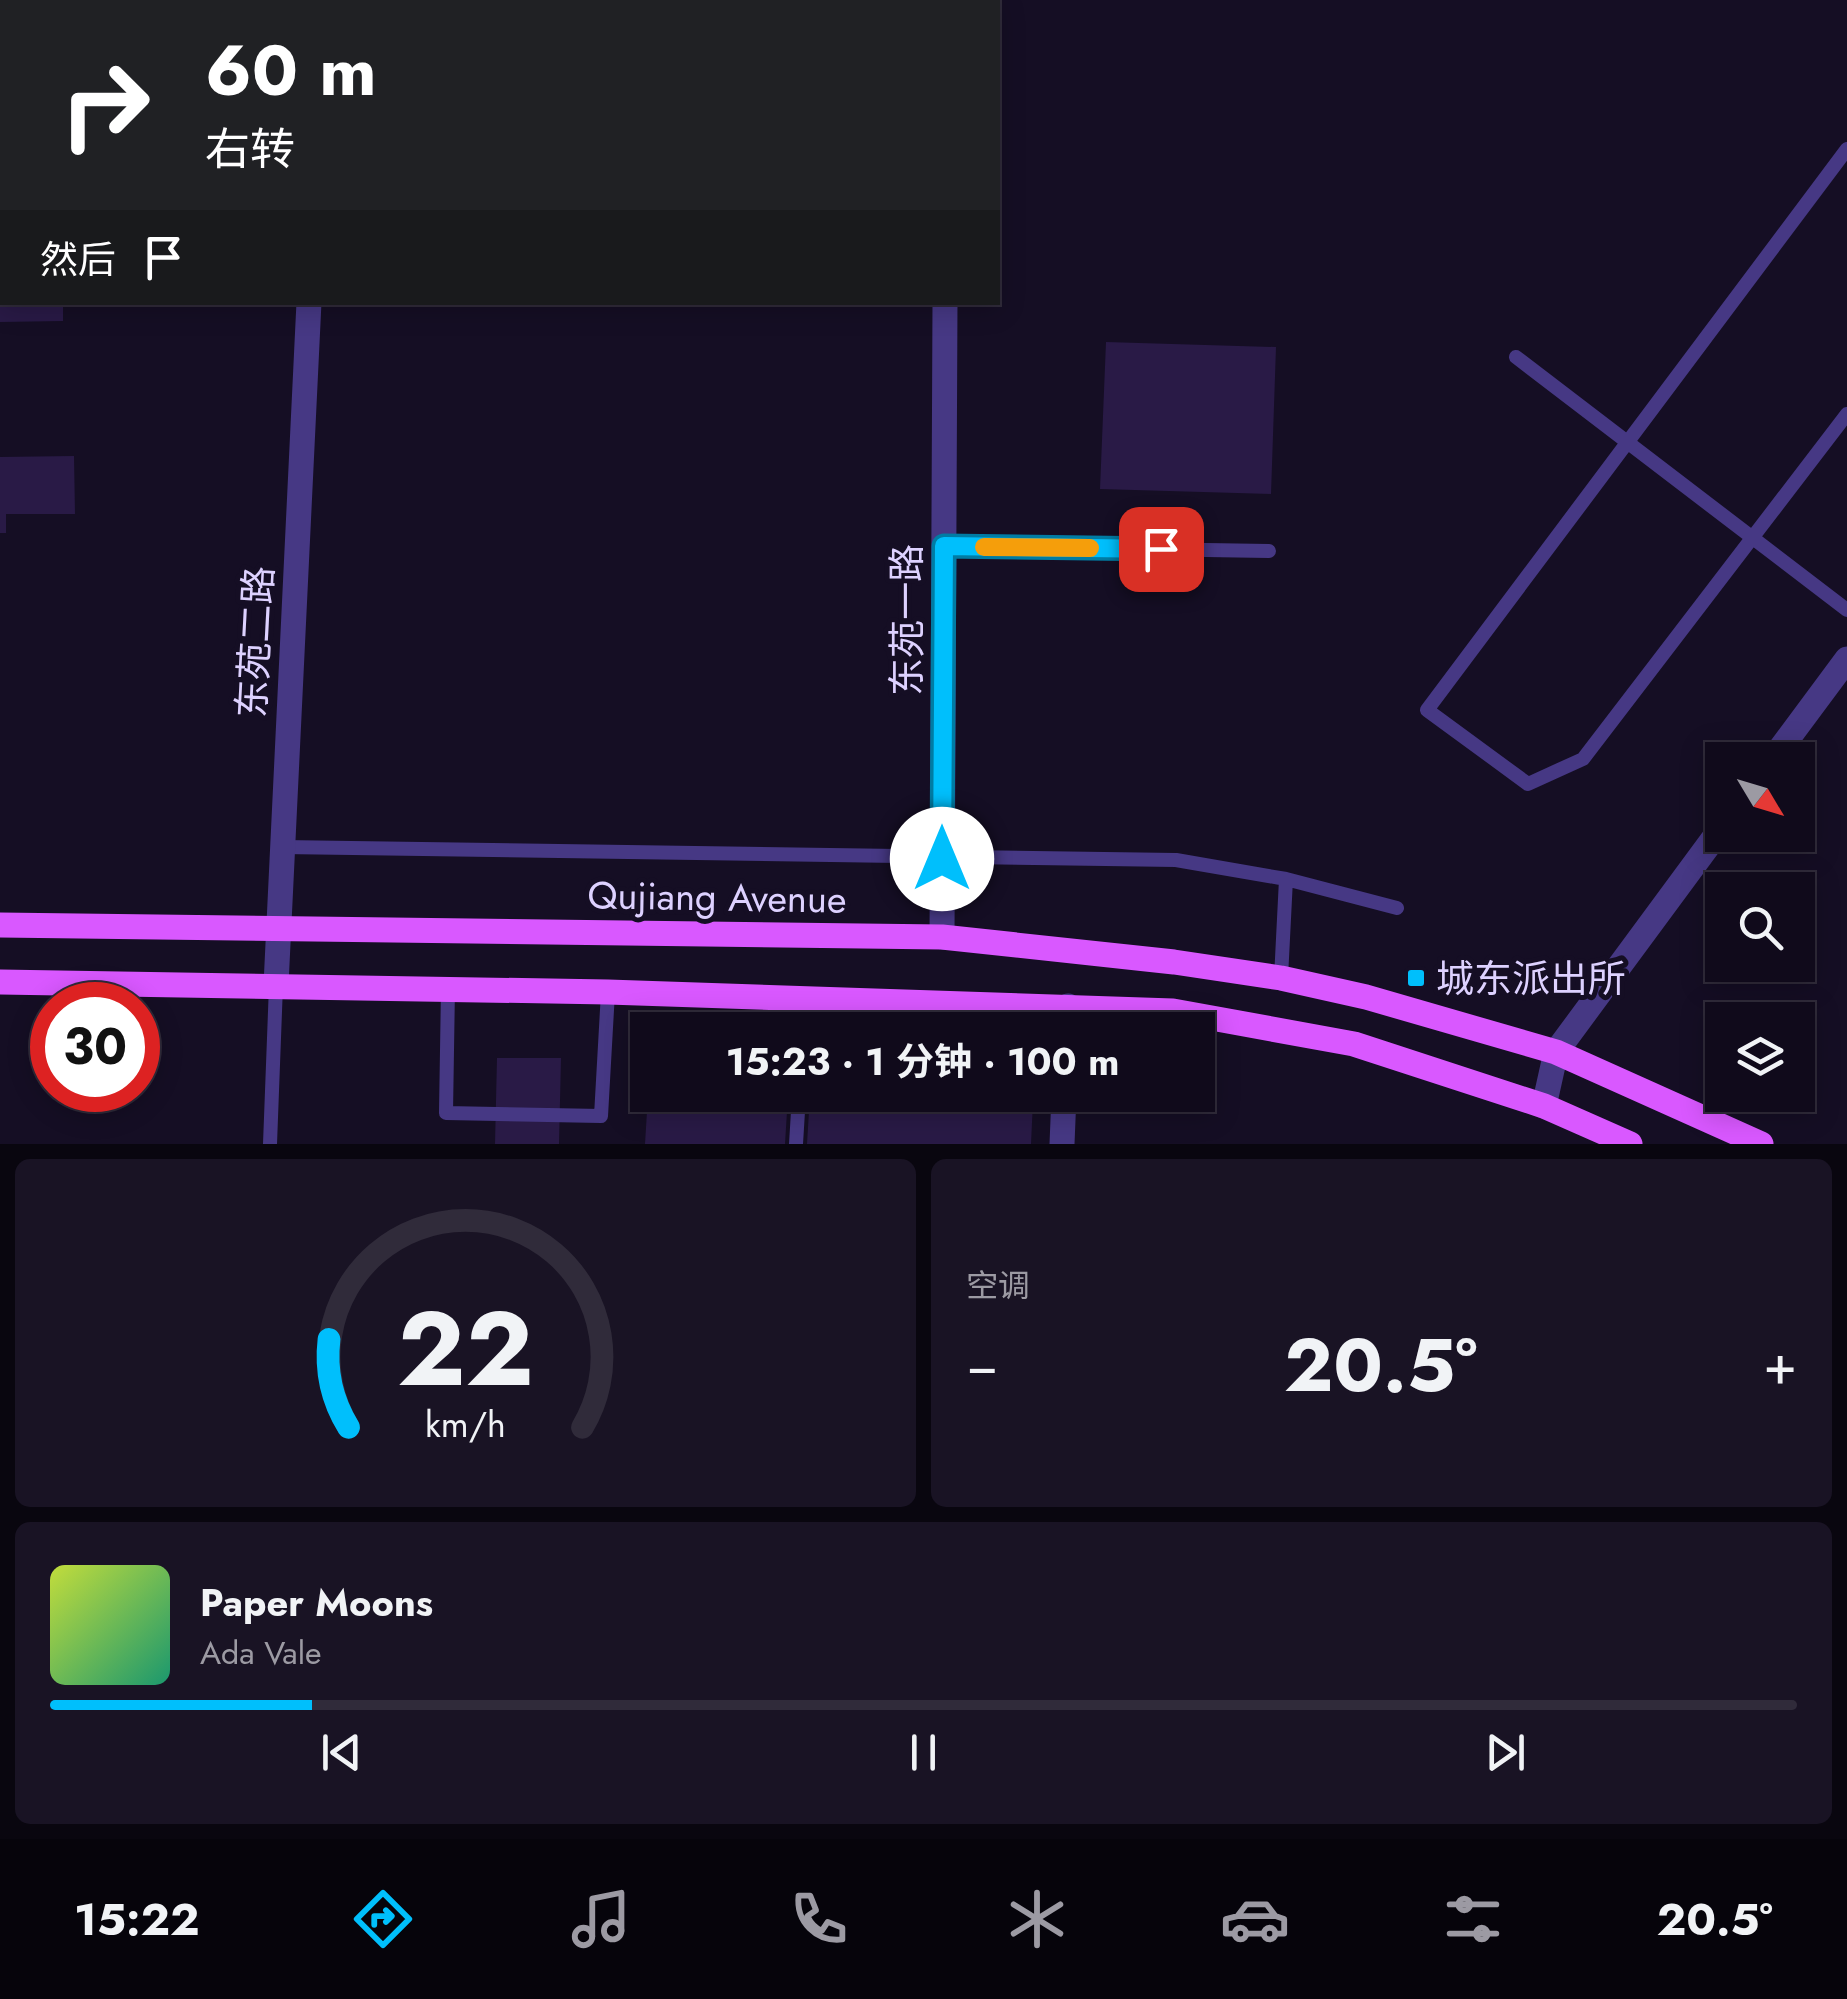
<!DOCTYPE html>
<html lang="zh">
<meta charset="utf-8">
<style>
body{margin:0;font-family:Jost,"Noto Sans SC",sans-serif;background:#191324;color:#f1f3f6;height:100vh;display:flex;flex-direction:column;font-size:38px;white-space:nowrap}
*{box-sizing:border-box;margin:0}
p{font-size:32px;color:#9c9aa3}
.icon{flex:none;width:55px;height:55px;fill:none;stroke:currentColor;stroke-width:2;stroke-linecap:round;stroke-linejoin:round}
.map{position:relative;height:1144px;overflow:hidden}
.details{display:flex;flex-direction:column;gap:15px;padding:15px;background:#09060f;flex:1}
.details>*{flex:none}
.guide{position:absolute;left:0px;top:0px;width:1000px;height:305px;box-shadow:0 5px 25px #0003,0 0 0 2px #302b3a;background:#202124;color:#fff;overflow:hidden}
.needle{width:65px;rotate:128deg}
.tools{position:absolute;left:1705px;top:742px;display:grid;gap:20px}
.tools a{display:grid;place-items:center;width:110px;height:110px;border-radius:0px;background:#100a1b;box-shadow:0 5px 25px #0003,0 0 0 2px #302b3a;font-size:50px}
.speed{position:absolute;left:30px;top:982px;display:flex;gap:20px;font-size:50px;font-weight:700;text-align:center}
.speed>*{display:grid;place-content:center;width:130px;height:130px;border-radius:50%;background:#100a1b;box-shadow:0 5px 25px #0003,0 0 0 2px #302b3a;line-height:1}
.speed .limit{border:15px solid #d22;background:#fff;color:#111}
.pin{position:absolute;display:grid;place-items:center;width:85px;height:85px;color:#fff;margin:-42px;border-radius:20px;box-shadow:0 5px 15px #0006}
.me{position:absolute;width:110px;margin:-55px;rotate:0deg;stroke-linejoin:round;filter:drop-shadow(0 0 8px #0008)}
.turn{display:flex;align-items:center;gap:35px;height:210px;padding:0 40px;font-size:45px}
.turn .icon{width:130px;height:130px;stroke-width:2.5}
.turn b{display:block;font-size:70px;line-height:85px}
.then{display:flex;align-items:center;height:95px;padding:0 40px;background:#0003;gap:20px;font-size:38px}
.big{font-size:75px;font-weight:700;line-height:1.1}
.details .card{flex:1;display:flex;flex-direction:column;justify-content:center;gap:15px;min-width:0;padding:0 35px;border-radius:15px;background:#191324}
.details .dial{align-items:center;gap:0}
.dial svg{height:260px;overflow:visible;fill:none;stroke:#302b3a;stroke-width:7;stroke-linecap:round;text-anchor:middle}
.dial text{fill:#f1f3f6;stroke:none}
.song{display:flex;align-items:center;gap:30px}
.cover{width:120px;height:120px;border-radius:15px;background:linear-gradient(135deg,hsl(70 70% 55%),hsl(160 70% 35%))}
.played{height:10px;border-radius:5px;background:linear-gradient(90deg,#00bffc 15%,#302b3a 15%)}
.keys{display:flex;justify-content:space-around;direction:ltr}
.heat{display:flex;justify-content:space-between;align-items:center;font-size:55px;direction:ltr}
.details .tiles{flex:1;display:grid;gap:15px;grid-template-columns:1fr 1fr}
.card:last-child{grid-column:span 2}
.trip{position:absolute;left:630px;top:1012px;width:585px;height:100px;border-radius:0px;background:#100a1b;box-shadow:0 5px 25px #0003,0 0 0 2px #302b3a;font-weight:700;line-height:100px;text-align:center}
.tabs{display:flex;height:160px;justify-content:space-around;align-items:center;background:#06040b;color:#9c9aa3}
.tabs .icon{width:70px;height:70px}
.tabs .current{color:#00bffc}
.tabs b{font-size:45px;color:#f1f3f6}
.map>svg:first-child{display:block}
.building{fill:#291a46}
.lines{fill:none;stroke-linecap:round;stroke-linejoin:round}
.service{stroke:#463884;stroke-width:14}
.minor{stroke:#463884;stroke-width:25}
.secondary{stroke:#8268ff;stroke-width:25}
.primary{stroke:#d958ff;stroke-width:25}
.route-casing{stroke:#007ca4;stroke-width:25}
.route{stroke:#00bffc;stroke-width:18}
.slow{stroke:#f59e0b;stroke-width:18}
.poi-dot{fill:#00bffc;stroke:#150e24;stroke-width:4}
.labels{text-anchor:middle;dominant-baseline:central;stroke-width:10;stroke-linejoin:round;paint-order:stroke}
.street-label{font-size:38px;fill:#ddd1ff;stroke:#150e24}
.poi-label{font-size:38px;fill:#ddd1ff;stroke:#150e24;text-anchor:start}
</style>
<div class="map">
<svg width="1847" height="1144" viewBox="0 0 1847 1144">
<rect width="100%" height="100%" fill="#150e24"/>
<path class="building" d="M0,302H63V321L0,322Z
M1106,342L1276,347L1271,494L1100,489Z
M74,456L75,514H6V533H0V457Z
M497,1058H561L559,1144H495Z
M648,1095H788L785,1144H645Z
M810,1095L1033,1101L1031,1144H807Z"/>
<g class="lines">
<path class="service" d="M1847,149L1427,710L1528,784L1583,759L1847,414
M1516,357L1847,610
M944,546L1269,551
M282,847L1176,860L1286,879L1397,908
M1281,978L1286,879
M448,988L446,1113L601,1116L608,992
M804,1030L806,998
M270,1144L276,985
M796,1144L799,1095"/>
<path class="minor" d="M946,2V0
M1772,760L1847,659
M942,937L945,302
M276,985L309,302
M1067,1030L1068,1006
M1544,1106L1556,1052L1722,827
M1062,1144L1064,1095"/>
<path class="secondary" d="M734,2L743,0
M0,154H2"/>
<path class="primary" d="M0,925L942,937L1174,962L1281,978L1366,997L1556,1052L1761,1144
M0,982L608,992L1173,1011L1354,1044L1544,1106L1630,1144"/>
</g>
<g class="lines">
<g class="route-casing">
<path id="route" d="M942,859L944,546L1161,549"/>
</g>
<use href="#route" class="route"/>
<path class="slow" d="M984,547L1090,548"/>
</g>
<rect class="poi-dot" x="1406" y="968" width="20" height="20" rx="5"/>
<g class="labels">
<g class="street-label">
<text transform="translate(906 620) rotate(-90)">东苑一路</text>
<text transform="translate(255 642) rotate(-87)">东苑二路</text>
<text transform="translate(717 897) rotate(1)">Qujiang Avenue</text>
</g>
<g class="poi-label">
<text x="1436" y="978">城东派出所</text>
</g>
</g>
</svg>
<div class="tools">
<a><svg class="needle" viewBox="-14 -14 28 28"><path d="M0-13l5 13h-10z" fill="#e53935"/><path d="M0 13l5-13h-10z" fill="#9c9aa3"/></svg></a>
<a><svg class="icon" aria-label="search" viewBox="0 0 24 24"><circle cx="10" cy="10" r="6"/><path d="M15 15l6 6"/></svg></a>
<a><svg class="icon" aria-label="layers" viewBox="0 0 24 24"><path d="M12 4l9 5-9 5-9-5zM3 14l9 5 9-5"/></svg></a>
</div>
<div class="speed"><div class="limit">30</div></div>
<div class="pin" style="left:1161px;top:549px;background:#d93025"><svg class="icon" aria-label="arrive" viewBox="0 0 24 24"><path d="M6 21V4h12l-3 4 3 4H6"/></svg></div>
<svg class="me" style="left:942px;top:859px" viewBox="-20 -20 40 40"><circle r="19" fill="#fff"/><path d="M0-13L10 11 0 6-10 11z" fill="#00bffc"/></svg>
<div class="trip">15:23 · 1 分钟 · 100 m</div>
<div class="guide">
<div class="turn"><svg class="icon" aria-label="right" viewBox="0 0 24 24"><path d="M7 20v-9h11M14 6l5 5-5 5"/></svg><div><b>60 m</b>右转</div></div>
<div class="then">然后<svg class="icon" aria-label="arrive" viewBox="0 0 24 24"><path d="M6 21V4h12l-3 4 3 4H6"/></svg></div>
</div>
</div>
<section class="details">
<div class="tiles">
<div class="card dial"><svg viewBox="0 0 100 80">
<path d="M14 69A42 42 0 1 1 86 69"/>
<path d="M14 69A42 42 0 0 1 8 42" stroke="#00bffc"/>
<text x="50" y="56" font-size="32" font-weight="700">22</text>
<text x="50" y="72" font-size="11">km/h</text>
</svg></div>
<div class="card"><p>空调</p>
<div class="heat"><a>−</a><b class="big">20.5°</b><a>+</a></div>
</div>
<div class="card">
<div class="song"><i class="cover"></i><div><b>Paper Moons</b><p>Ada Vale</p></div></div>
<div class="played"></div>
<div class="keys"><svg class="icon" aria-label="previous" viewBox="0 0 24 24"><path d="M18 5L8 12l10 7zM5 5v14"/></svg><svg class="icon" aria-label="pause" viewBox="0 0 24 24"><path d="M8 5v14M16 5v14"/></svg><svg class="icon" aria-label="next" viewBox="0 0 24 24"><path d="M6 5l10 7-10 7zM19 5v14"/></svg></div>
</div>
</div>
</section>
<nav class="tabs">
<b>15:22</b>
<svg class="icon current" aria-label="directions" viewBox="0 0 24 24"><path d="M12 3l9 9-9 9-9-9zM9 14v-3h6M13 9l2 2-2 2"/></svg>
<svg class="icon" aria-label="music" viewBox="0 0 24 24"><path d="M9 18V5l10-2v13"/><circle cx="6" cy="18" r="3"/><circle cx="16" cy="16" r="3"/></svg>
<svg class="icon" aria-label="phone" viewBox="0 0 24 24"><path d="M5 4h4l2 5-3 2q2 4 5 5l2-3 5 2v4C11 20 4 13 5 4z"/></svg>
<svg class="icon" aria-label="climate" viewBox="0 0 24 24"><path d="M12 3v18M4 7l16 10M4 17L20 7"/></svg>
<svg class="icon" aria-label="car" viewBox="0 0 24 24"><path d="M5 17H2v-5l4-1 3-4h7l3 4 3 1v5h-3M9 17h6M6 11h13"/><circle cx="7" cy="17" r="2"/><circle cx="17" cy="17" r="2"/></svg>
<svg class="icon" aria-label="filters" viewBox="0 0 24 24"><path d="M4 7h16M4 17h16"/><circle cx="9" cy="7" r="2"/><circle cx="15" cy="17" r="2"/></svg>
<b>20.5°</b>
</nav>
